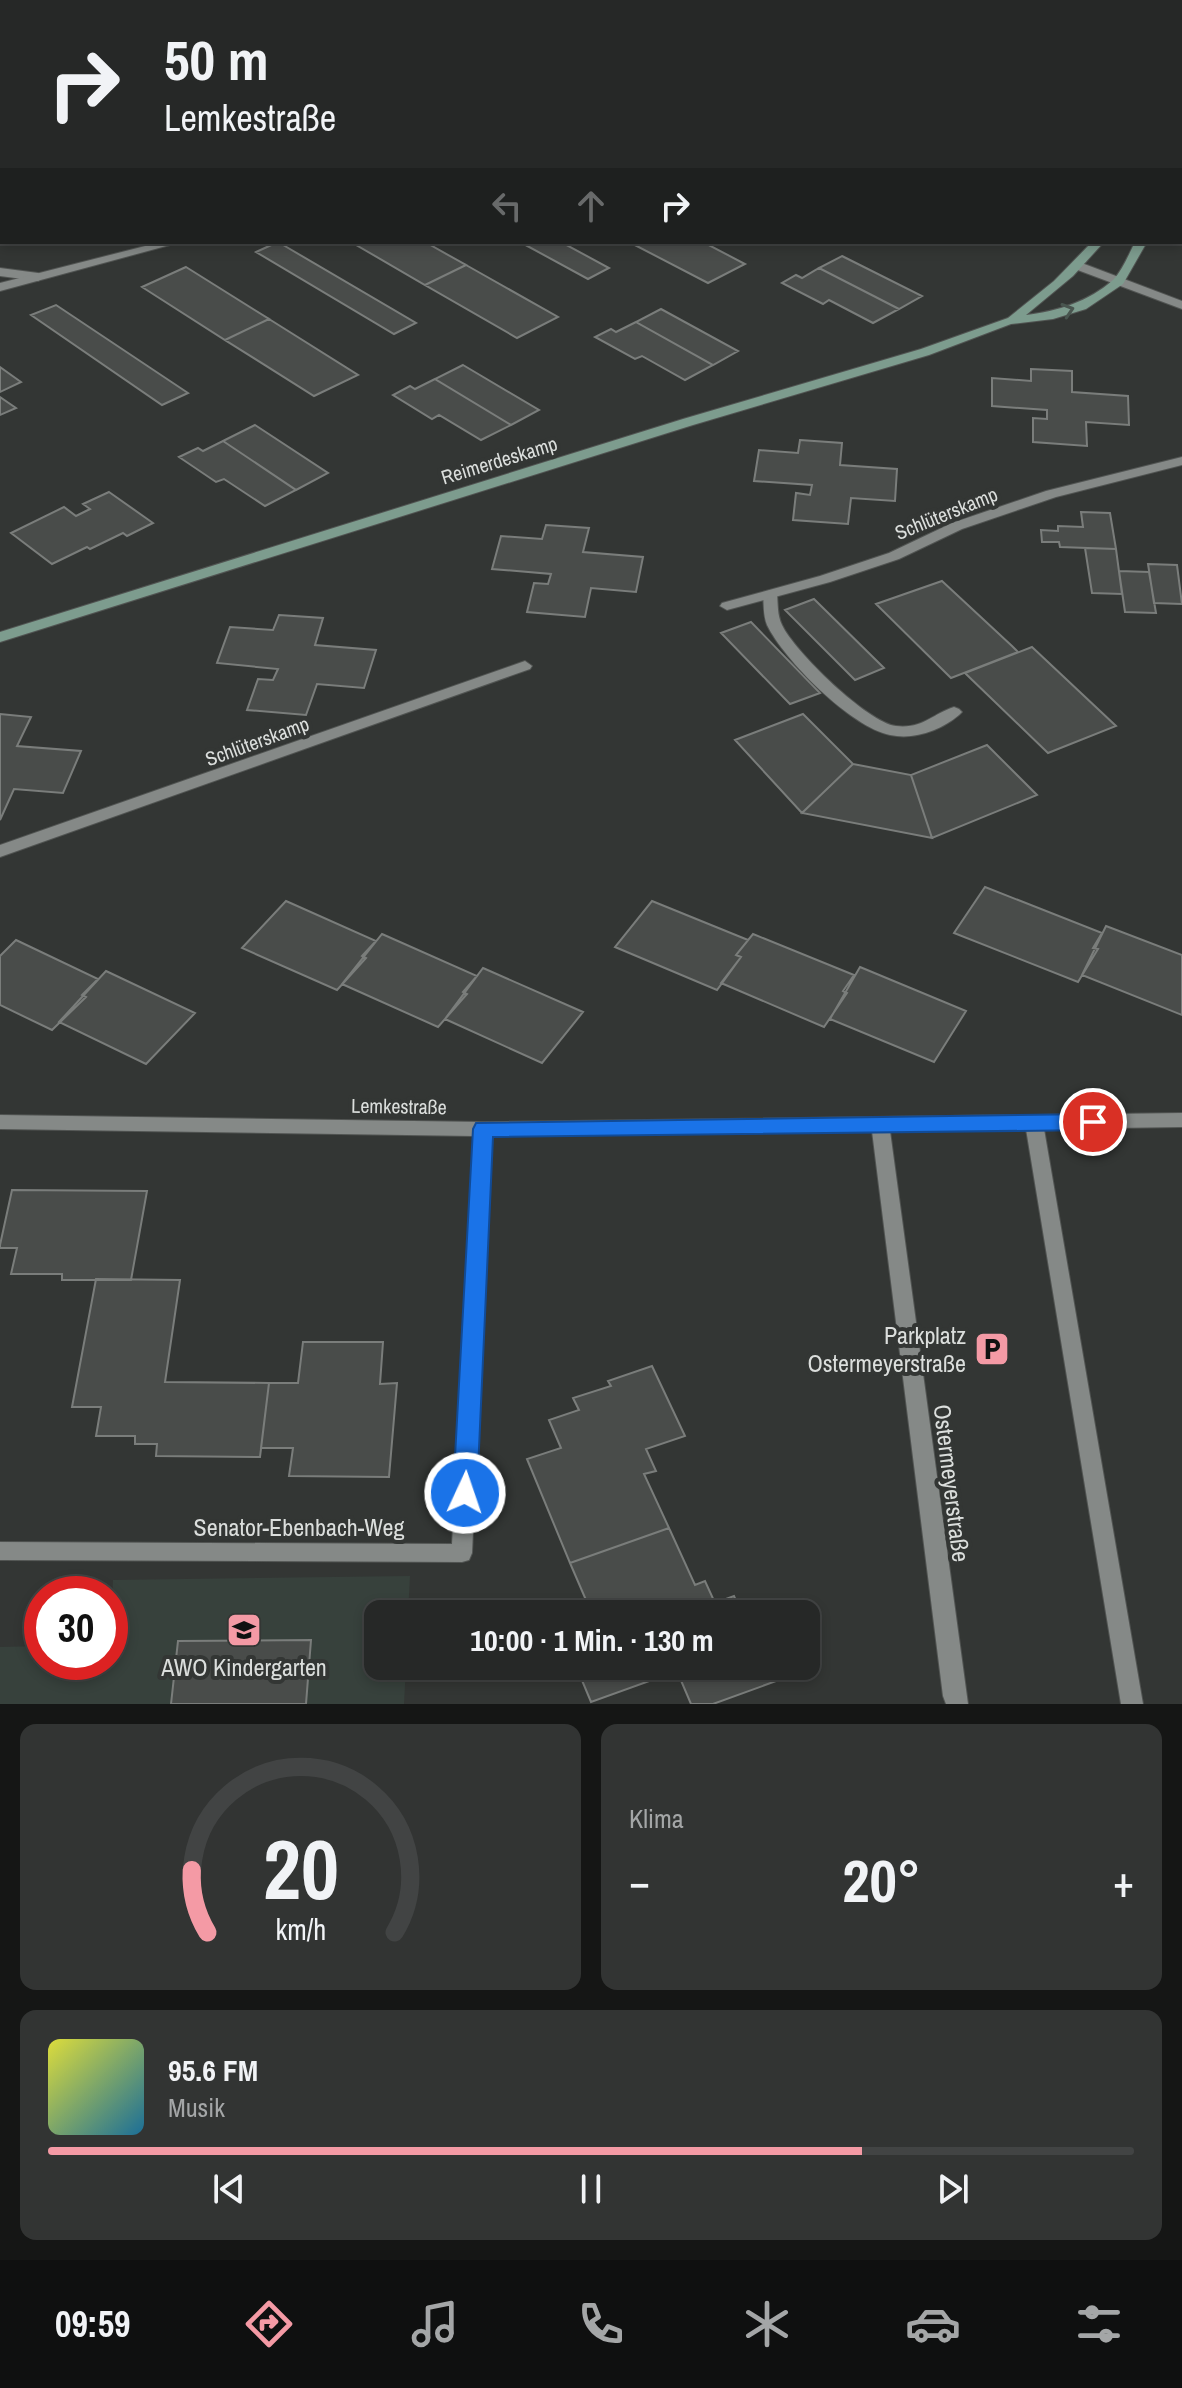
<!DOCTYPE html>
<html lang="de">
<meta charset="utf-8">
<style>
body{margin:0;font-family:"Archivo Narrow",sans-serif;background:#323433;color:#f1f3f6;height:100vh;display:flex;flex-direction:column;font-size:30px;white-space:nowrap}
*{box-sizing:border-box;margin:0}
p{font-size:26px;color:#a4a6a7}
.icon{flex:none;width:44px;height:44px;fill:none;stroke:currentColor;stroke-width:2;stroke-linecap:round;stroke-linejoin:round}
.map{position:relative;height:1704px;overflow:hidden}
.details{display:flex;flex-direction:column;gap:20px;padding:20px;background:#151615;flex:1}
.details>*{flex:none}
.guide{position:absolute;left:0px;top:0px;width:1182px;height:244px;box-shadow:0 4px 12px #0003,0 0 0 2px #424444;background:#262827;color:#f1f3f6;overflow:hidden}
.speed{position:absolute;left:24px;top:1576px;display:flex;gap:16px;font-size:40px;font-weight:700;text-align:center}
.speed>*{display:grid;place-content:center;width:104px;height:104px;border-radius:50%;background:#262827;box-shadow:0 4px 12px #0003,0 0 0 2px #424444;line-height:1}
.speed .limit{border:12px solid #d22;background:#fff;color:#111}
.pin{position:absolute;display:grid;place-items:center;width:68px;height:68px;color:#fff;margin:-34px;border:4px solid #fff;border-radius:50%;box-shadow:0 2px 8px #0007}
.me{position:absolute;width:88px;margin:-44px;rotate:3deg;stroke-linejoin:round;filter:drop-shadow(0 0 6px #0008)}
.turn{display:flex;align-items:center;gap:28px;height:168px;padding:0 32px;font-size:36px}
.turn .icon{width:104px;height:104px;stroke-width:2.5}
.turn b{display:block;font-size:56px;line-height:68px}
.lanes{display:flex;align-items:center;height:76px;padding:0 32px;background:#0003;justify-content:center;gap:40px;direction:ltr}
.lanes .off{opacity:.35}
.big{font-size:60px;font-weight:700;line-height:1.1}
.details .tile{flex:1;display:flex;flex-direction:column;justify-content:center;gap:12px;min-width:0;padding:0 28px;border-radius:16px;background:#323433}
.details .dial{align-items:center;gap:0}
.dial svg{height:208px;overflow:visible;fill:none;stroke:#424444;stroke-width:7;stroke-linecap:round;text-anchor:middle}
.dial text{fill:#f1f3f6;stroke:none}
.song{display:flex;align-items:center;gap:24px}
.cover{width:96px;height:96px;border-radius:12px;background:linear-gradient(135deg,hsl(60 70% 55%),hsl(200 70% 35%))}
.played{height:8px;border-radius:4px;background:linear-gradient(90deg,#f49aa5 75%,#424444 75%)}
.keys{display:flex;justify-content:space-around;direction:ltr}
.heat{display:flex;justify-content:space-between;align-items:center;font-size:44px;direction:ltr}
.details .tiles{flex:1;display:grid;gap:20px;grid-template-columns:1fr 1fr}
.tile:last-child{grid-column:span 2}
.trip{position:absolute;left:364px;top:1600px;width:456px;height:80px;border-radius:16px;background:#262827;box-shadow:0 4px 12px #0003,0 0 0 2px #424444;font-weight:700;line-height:80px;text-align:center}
.tabs{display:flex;height:128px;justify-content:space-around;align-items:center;background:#0f1010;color:#a4a6a7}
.tabs .icon{width:56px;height:56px}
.tabs .on{color:#f49aa5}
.tabs b{font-size:36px;color:#f1f3f6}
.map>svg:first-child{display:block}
.built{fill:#37413c}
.building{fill:#494c4a;stroke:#7a7d7b;stroke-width:2}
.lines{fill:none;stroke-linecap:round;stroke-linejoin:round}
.service-casing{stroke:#515452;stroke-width:2}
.minor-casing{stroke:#515452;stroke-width:2}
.secondary-casing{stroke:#515452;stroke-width:2}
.service{fill:#858987;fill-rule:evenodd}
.minor{fill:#858987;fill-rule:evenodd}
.secondary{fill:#7d9c8e;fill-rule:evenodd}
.oneway{stroke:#49554f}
.route{fill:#1a73e8;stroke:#114b97;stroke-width:2}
.labels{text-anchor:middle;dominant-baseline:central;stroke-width:8;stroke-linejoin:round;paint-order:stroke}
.street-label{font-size:20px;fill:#dbdedc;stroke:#333634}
.near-poi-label{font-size:24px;fill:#dbdedc;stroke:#333634;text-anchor:end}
.near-street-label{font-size:24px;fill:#dbdedc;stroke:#333634}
</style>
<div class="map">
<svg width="1182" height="1704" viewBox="0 0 1182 1704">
<rect width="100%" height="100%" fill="#333634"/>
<path class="built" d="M410,1576L408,1614H378V1666H406L404,1704H0V1647L42,1646V1662H110L113,1580Z"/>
<path class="building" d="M278,242L416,323L394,334L256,252Z
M351,242H425L466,265L425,285Z
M520,242H561L609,268L588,279Z
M629,242H703L745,264L708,283Z
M842,256L922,296L899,309L819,268Z
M466,265L558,317L517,338L425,285Z
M186,267L269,319L225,340L142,287Z
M819,268L899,309L873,323L829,300L823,304L782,283L796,275L802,278Z
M56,305L188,393L162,405L31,315Z
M661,309L738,351L713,365L636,322Z
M269,319L358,375L314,396L225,340Z
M636,322L713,365L685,380L642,356L635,359L595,337L611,329L616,332Z
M463,365L539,410L511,425L435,379Z
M0,367L21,382L0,392Z
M1031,369L1072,371V392L1128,396L1129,425L1086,422L1087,446L1033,442V418L1047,419V410L992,406V378L1031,381Z
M435,379L511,425L481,440L439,415L432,419L393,395L410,386L415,389Z
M0,397L16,408L0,415Z
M255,425L328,473L296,490L223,441Z
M800,440L842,443L840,465L897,469L895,501L851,498L848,524L793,520L796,493L810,495L812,485L754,481L759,450L798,453Z
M223,441L296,490L265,506L224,479L216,482L179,457L198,448L203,451Z
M109,492L153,523L127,536L123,533L90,549L87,547L52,564L11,533L64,507L76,516L90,509L83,504Z
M1081,512L1110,513L1116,549L1060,547L1059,542H1042L1041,530L1058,531V526L1083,527Z
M546,525L589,528L583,552L643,557L636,592L591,588L585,617L527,612L534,583L548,584L551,574L492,569L501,536L542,539Z
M1085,548L1116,549L1122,594L1092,593Z
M1148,564L1177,565L1182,604L1154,603Z
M1119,571L1149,572L1156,613L1125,612Z
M942,581L1012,646L1018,652L951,678L876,604Z
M814,599L884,668L855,680L785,610Z
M279,615L323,618L315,645L376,650L364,688L317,684L306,715L247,710L258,679L273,680L278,669L217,663L230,627L273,630Z
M751,622L820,693L790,704L721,633Z
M1032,647L1116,726L1048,753L965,673Z
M0,714L31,717L17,746L81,751L63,793L14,789L0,820Z
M803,714L853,764L802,813L735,740Z
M987,745L1037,795L932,838L911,775Z
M853,764L911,775L932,838L802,813Z
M985,887L1102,933L1093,948L1098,949L1078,982L954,933Z
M286,901L376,941L362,956L366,958L337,990L242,948Z
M652,901L748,940L736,955L741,957L717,990L615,947Z
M1106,926L1182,955V1015L1082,975Z
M382,934L477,976L463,992L467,994L438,1027L342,984Z
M753,934L854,975L843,991L847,993L824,1027L721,983L741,957L736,955Z
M16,940L98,979L82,995L86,997L52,1030L0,1005V956Z
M860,967L966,1011L934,1062L830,1019Z
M483,968L583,1012L542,1063L445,1019Z
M106,971L195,1013L146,1064L59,1022Z
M12,1190L147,1191L131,1280H62V1274H11L17,1248H0V1245Z
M96,1279L180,1280L165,1382L269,1383L260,1457L156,1456L157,1444H135V1436H96L101,1407H72Z
M303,1342H383L380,1384L397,1383L389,1477L289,1476L293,1448H261L269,1383H298Z
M652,1366L685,1436L646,1449L656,1471L644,1474L669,1528L570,1563L527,1459L561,1448L549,1420L579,1410L573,1398L611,1386L608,1381Z
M669,1528L695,1585L705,1581L715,1603L734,1596L742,1614H592L570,1563Z
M311,1640L306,1704H171L178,1641Z
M576,1666H773L779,1680L713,1704H691L677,1671L591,1702Z"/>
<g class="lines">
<g class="service-casing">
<path id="service" d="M0,268L38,273L44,277L38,281L0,276Z
M770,590L777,594C778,604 777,615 782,625C794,651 868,723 896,726C923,729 932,714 954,707L959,709L962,712L959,715C940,731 914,740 890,735C851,727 784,660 767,625C763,615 764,604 763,594Z"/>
</g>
<g class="minor-casing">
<path id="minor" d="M182,0H208L181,2Z
M646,0H658L659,2H647Z
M0,24H2L0,31Z
M161,242H181L0,291V283Z
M1079,262L1182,301V309L1075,269L1073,266Z
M1182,457V465L1056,497L962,529L899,559L830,582L727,610L720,606L722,603L820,576L889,553L952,523L1046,491Z
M525,661L532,666L530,669L0,857V845Z
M1182,1113V1127L1044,1129L1143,1704H1121L1026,1129L890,1131L968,1704H946L943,1696L872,1131L492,1136L472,1553L469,1560L462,1562L0,1560V1542L452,1544L474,1136L0,1129V1115L483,1122Z"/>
</g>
<g class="secondary-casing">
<path id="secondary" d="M899,0H910L911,2H900Z
M1092,242H1104L1073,276L1026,315C1058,311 1088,302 1113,280C1122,271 1129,254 1135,242H1147L1123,284L1086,309L1053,319L1011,324L929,355L693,425L0,642V632L683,419L921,349L1008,318L1054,281Z"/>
</g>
<use href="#service" class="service"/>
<use href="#minor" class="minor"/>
<use href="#secondary" class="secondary"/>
</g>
<defs><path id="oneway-chevron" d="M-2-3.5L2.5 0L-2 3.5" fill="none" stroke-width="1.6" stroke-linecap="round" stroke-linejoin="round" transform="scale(2)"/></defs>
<use class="oneway" href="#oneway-chevron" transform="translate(1068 310) rotate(-18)"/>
<path class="route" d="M1093,1114L1100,1116L1103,1122L1100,1128L1093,1130L493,1137L477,1493L473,1500L465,1503L457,1500L453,1493L473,1129L476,1123Z"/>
<defs>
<g id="parking-square" transform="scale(1.8)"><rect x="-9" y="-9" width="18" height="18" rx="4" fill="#f49aa5" stroke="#333634"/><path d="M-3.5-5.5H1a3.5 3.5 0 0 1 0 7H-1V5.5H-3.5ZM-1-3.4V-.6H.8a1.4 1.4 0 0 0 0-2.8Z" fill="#111"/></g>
<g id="school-square" transform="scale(1.8)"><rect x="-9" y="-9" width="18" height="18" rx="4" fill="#f49aa5" stroke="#333634"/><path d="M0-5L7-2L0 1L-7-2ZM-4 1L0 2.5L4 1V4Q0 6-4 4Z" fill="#111"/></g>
</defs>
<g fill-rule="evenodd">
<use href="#parking-square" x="992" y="1349"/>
<use href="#school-square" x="244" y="1630"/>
</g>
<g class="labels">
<g class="street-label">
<text transform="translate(499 460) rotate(-17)">Reimerdeskamp</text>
<text transform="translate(946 513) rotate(-22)">Schlüterskamp</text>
<text transform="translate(257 741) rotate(-20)">Schlüterskamp</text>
<text transform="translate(399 1106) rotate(1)">Lemkestraße</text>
</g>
<g class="near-poi-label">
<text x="966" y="1335">Parkplatz<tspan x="966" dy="28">Ostermeyerstraße</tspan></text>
<text x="244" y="1667" text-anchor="middle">AWO Kindergarten</text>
</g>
<g class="near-street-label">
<text transform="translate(952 1483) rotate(83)">Ostermeyerstraße</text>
<text x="299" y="1527">Senator-Ebenbach-Weg</text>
</g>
</g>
</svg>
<div class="speed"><div class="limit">30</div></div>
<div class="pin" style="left:1093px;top:1122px;background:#d93025"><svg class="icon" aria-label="arrive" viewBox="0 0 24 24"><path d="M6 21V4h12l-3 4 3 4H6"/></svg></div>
<svg class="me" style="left:465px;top:1493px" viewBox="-20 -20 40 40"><circle r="17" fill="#1a73e8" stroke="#fff" stroke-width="3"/><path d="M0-11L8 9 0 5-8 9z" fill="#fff"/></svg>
<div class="trip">10:00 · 1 Min. · 130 m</div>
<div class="guide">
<div class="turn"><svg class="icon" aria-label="right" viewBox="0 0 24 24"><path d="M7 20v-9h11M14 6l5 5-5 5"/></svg><div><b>50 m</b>Lemkestraße</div></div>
<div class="lanes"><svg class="icon off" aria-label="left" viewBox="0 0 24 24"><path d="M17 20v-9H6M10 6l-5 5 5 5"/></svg><svg class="icon off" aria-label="ahead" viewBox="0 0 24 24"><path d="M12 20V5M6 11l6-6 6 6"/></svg><svg class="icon" aria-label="right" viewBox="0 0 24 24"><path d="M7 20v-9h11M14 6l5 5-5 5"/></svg></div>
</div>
</div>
<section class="details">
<div class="tiles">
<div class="tile dial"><svg viewBox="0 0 100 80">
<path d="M14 69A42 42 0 1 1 86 69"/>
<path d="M14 69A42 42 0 0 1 8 45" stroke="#f49aa5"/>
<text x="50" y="56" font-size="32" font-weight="700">20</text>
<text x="50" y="72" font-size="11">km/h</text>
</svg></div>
<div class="tile"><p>Klima</p>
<div class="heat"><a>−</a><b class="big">20°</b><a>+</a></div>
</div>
<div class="tile">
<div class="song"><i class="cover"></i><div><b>95.6 FM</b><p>Musik</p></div></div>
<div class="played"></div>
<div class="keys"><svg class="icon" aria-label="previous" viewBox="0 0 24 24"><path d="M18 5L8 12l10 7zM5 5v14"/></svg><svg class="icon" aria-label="pause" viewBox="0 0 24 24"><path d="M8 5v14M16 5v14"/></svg><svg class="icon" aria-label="next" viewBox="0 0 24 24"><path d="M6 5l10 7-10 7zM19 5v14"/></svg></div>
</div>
</div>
</section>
<nav class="tabs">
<b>09:59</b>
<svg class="icon on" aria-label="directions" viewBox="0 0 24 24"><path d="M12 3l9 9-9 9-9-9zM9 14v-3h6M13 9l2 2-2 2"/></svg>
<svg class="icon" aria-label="music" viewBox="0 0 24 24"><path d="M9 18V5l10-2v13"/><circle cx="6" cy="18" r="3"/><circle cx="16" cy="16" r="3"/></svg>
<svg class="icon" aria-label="phone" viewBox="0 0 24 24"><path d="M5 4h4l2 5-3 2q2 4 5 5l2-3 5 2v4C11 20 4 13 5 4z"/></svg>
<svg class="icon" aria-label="climate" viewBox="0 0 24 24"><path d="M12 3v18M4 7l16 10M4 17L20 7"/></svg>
<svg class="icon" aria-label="car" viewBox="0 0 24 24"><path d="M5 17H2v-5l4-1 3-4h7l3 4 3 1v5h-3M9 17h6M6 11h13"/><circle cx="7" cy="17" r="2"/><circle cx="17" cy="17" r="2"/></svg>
<svg class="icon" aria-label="filters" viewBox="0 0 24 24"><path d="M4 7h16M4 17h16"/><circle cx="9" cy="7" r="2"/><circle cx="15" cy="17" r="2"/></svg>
</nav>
